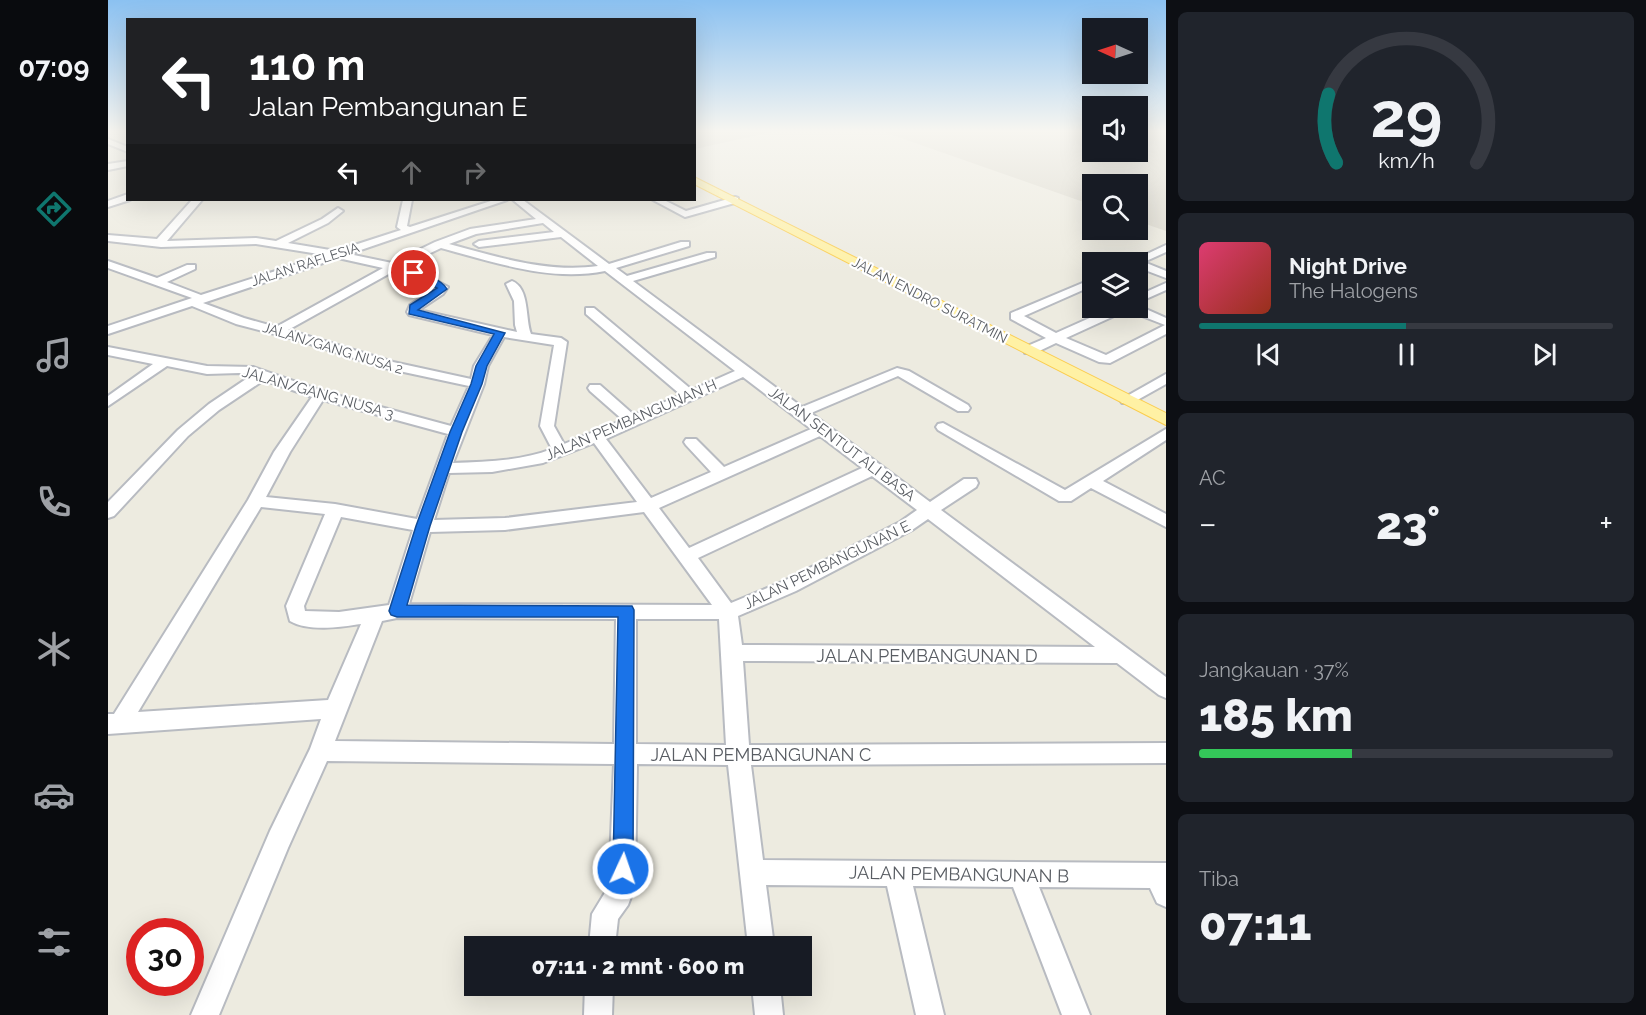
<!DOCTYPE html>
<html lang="id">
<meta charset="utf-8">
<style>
body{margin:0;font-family:Raleway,sans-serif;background:#20242c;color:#f1f3f6;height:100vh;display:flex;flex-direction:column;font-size:22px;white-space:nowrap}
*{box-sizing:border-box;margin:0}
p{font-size:20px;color:#9ea1a6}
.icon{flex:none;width:33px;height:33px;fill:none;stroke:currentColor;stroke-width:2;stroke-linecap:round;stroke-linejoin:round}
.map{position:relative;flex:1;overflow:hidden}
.drawer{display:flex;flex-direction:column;gap:12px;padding:12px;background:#0d0f14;width:480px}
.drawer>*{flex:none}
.banner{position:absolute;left:18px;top:18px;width:570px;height:183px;border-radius:0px;box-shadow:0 6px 24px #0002;background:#202124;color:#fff;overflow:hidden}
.needle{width:39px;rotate:273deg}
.controls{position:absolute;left:974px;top:18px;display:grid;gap:12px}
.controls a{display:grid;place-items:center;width:66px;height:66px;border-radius:0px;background:#171b24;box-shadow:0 6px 24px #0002;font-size:30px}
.speed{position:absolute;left:18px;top:918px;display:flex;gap:12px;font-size:30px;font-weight:700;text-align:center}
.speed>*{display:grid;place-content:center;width:78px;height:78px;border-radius:50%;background:#171b24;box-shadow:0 6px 24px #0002;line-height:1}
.speed .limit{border:9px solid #d22;background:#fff;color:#111}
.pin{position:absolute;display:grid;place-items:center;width:51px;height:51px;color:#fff;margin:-26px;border:3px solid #fff;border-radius:50%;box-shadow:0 2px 6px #0007}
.me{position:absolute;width:66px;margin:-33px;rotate:3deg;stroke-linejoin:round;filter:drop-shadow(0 0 4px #0008)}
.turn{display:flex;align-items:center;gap:21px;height:126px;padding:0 24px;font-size:27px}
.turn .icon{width:78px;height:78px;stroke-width:2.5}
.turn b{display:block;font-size:42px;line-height:51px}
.lanes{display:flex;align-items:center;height:57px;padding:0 24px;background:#0003;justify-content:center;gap:30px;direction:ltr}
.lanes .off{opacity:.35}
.big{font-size:45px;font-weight:800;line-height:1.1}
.drawer .card{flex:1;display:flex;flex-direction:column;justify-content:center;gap:9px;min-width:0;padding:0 21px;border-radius:9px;background:#20242c}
.drawer .dial{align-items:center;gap:0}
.dial svg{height:156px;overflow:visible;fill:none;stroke:#363941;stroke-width:7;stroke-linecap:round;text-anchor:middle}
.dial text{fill:#f1f3f6;stroke:none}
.song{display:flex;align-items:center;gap:18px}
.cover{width:72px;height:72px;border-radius:9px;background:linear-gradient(135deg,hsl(340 70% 55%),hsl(10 70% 35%))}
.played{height:6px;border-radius:3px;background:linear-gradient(90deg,#0f766e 50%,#363941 50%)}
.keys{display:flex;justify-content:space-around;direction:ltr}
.heat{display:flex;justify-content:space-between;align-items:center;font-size:33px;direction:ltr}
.charge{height:9px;border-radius:4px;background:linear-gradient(90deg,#34c759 37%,#363941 0)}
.trip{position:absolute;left:356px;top:936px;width:348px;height:60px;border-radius:0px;background:#171b24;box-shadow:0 6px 24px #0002;font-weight:800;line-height:60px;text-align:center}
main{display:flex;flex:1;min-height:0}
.dock{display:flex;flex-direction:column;width:108px;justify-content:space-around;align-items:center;background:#090b0e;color:#9ea1a6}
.dock .icon{width:42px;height:42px}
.dock .selected{color:#0f766e}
.dock b{font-size:27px;color:#f1f3f6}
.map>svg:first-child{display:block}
.education{fill:#dddacf}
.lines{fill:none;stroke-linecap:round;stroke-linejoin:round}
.minor-casing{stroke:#b8bbc1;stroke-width:4}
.major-casing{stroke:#fbcc4c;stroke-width:2}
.minor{fill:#fff;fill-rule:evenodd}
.major{fill:#fff1a4;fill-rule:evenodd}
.route{fill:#1a73e8;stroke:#114b97;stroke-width:1.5}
.labels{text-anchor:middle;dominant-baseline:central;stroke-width:4.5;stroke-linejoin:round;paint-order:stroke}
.far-street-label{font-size:14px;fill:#595d63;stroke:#fff}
.street-label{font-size:15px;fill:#595d63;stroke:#fff}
.near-street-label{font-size:18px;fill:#595d63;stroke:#fff}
</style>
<main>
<nav class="dock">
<b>07:09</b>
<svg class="icon selected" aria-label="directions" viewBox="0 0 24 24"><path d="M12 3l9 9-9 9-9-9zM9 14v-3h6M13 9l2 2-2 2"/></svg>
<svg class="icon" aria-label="music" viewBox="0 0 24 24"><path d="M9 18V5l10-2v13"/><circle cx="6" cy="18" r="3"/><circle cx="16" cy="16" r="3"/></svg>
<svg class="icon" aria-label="phone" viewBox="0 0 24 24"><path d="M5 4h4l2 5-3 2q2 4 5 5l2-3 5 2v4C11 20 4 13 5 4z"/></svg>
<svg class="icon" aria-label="climate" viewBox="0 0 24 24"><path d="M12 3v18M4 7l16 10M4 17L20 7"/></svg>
<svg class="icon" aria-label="car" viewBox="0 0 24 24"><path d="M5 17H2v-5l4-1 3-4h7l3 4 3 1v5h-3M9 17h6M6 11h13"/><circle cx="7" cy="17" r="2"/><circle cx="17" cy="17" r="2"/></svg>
<svg class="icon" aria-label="filters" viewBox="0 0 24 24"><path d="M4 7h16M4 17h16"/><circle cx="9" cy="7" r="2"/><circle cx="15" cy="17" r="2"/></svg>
</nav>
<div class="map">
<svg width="1058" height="1015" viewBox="0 0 1058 1015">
<rect width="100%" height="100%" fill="#edebe0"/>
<path class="education" d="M586,131H668L587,149Z
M773,131H984V152H1029V131H1058V231L1029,221V184H984V205Z"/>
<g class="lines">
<g class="minor-casing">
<path id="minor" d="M0,139L20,147V152L0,144Z
M20,161V166L0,170V164Z
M20,194V200H22L0,207V201Z
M627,197L630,198V202L577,217L545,200H556L578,211Z
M84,200H94L59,241L148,238L168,241L214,219L230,208L235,211L220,223L180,243L228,251L293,230L289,227L295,200H304L299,226L302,227L386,200H399L241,254L284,263L327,242L362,229L428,219L405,200H415L501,264L573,242H581V246L508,268L519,276L599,253H607V257L525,281L694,407L789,368L801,371L860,405L862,408L860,411H850L790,376L703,413L822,502L856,479H868L870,483L868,487L833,510L1058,677V698L1051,695L1009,663L635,661L641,745L1058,743V763L643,765L655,860L1058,863V907L1049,903L1042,888L931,887L982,1015H954L905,887L805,886L836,1015H808L779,886L658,885L666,946H640L620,765L529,764L527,886L520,905L510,919L507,946H481L484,914L501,886L506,764L219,761L180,848L111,1015H83L162,831L202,749L213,719L0,734V714H6L140,500L166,452L204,397L156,380L111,410L80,436L6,516L0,518V502L70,430L101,404L144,375L131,373L99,374L59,366L0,406V396L45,364L0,355V347L99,366L145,367L217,392L343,426L361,386L277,368L190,340L128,324L84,306L0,334V326L84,298L0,268V261L49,278L79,265H87V269L59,282L93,295L217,255L148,244L53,247L0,241V235L49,239ZM435,223L446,232L371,241L366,244L371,247L453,237L490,266C439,273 390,257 341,244L368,234ZM333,248C386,262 441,282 497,271L627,371L584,390L486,308H478V314L573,395L526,415L492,385H482L480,388L482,391L515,420L456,444L446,426L459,342L453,338L423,334C417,319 422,288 404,281L398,284L406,301L407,325L409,332L311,310L335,294L340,287L310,271L295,266ZM230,258L275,268L168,327L136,318L95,303ZM286,271L302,275L328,288L302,305L299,312L301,315L385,335L366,366L363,379L285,362L180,330ZM396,337L446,345L432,426L444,449C413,461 378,462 345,463L376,384L380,366ZM635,377L703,429L616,467L588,439H578L576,442L578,445L603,472L543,498L498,439ZM215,400L340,434L309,519L227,504L158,497L182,452ZM712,436L754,468L581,548L551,508ZM486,443L529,502L397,518L326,520L341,473L384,472L435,463ZM764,476L809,510L792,522L676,581L623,603L590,558ZM153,507L217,514L178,606L182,621C201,632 233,627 253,624L220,700L30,712ZM536,512L604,605L301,604L322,532L397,530ZM233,517L305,530L281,605L231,612L197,611L196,606ZM820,519L987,647L634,645L630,616L688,591L804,530ZM289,618L508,619L506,744L227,741L274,621ZM528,619H611L618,745L528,744Z
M1058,245V252L1036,262L1058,271V278L1029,267V262H1022Z
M984,279V286L916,316L948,333L1004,308H1019L1017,311L958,338L998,355L1057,325L1021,311L1019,308H1029V305L1058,318V334L1002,363L991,362L948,343L927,353H917L916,350L917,347L938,338L903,319V313Z
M1058,283V290L1029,303V296Z
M1058,374V384L1024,403H1014L1012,400Z
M835,423L957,490L1058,429V440L995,481L1058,514V527L983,488L963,501H951L830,430L828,427L830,424Z
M477,986H505L504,1015H476Z
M644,986H672L675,1015H647Z"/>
</g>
<g class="major-casing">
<path id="major" d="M586,177L1058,413V425L586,184Z"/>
</g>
<use href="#minor" class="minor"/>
<use href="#major" class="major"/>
</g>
<linearGradient id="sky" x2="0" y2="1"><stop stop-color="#8bc1f1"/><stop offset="0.48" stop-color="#f7f6f1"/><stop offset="1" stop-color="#f7f6f1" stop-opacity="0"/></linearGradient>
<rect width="1058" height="273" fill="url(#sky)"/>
<path class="route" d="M302,271C313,271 334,280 339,289L310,310L397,333L379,366L374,384L354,432L322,526L299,605L524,606L526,610L525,869L522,876L515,879L508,876L505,869L510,617H289L283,615L281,611L308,526L342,432L363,384L368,366L386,334L301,314L302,305L329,288L302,275Z"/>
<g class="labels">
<g class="far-street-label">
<text transform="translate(197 264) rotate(-18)">JALAN RAFLESIA</text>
<text transform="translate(822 300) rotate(27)">JALAN ENDRO SURATMIN</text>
<text transform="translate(225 348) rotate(17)">JALAN/GANG NUSA 2</text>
</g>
<g class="street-label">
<text transform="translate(210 393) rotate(16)">JALAN/GANG NUSA 3</text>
<text transform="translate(523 420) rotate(-23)">JALAN PEMBANGUNAN H</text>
<text transform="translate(734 444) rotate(37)">JALAN SENTUT ALI BASA</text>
<text transform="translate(719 565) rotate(-26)">JALAN PEMBANGUNAN E</text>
</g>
<g class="near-street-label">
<text x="819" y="655">JALAN PEMBANGUNAN D</text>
<text x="653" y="754">JALAN PEMBANGUNAN C</text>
<text transform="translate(851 874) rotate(1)">JALAN PEMBANGUNAN B</text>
</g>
</g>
</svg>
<div class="controls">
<a><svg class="needle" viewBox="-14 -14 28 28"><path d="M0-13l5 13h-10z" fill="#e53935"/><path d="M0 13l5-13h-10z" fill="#9ea1a6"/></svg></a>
<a><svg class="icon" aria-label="sound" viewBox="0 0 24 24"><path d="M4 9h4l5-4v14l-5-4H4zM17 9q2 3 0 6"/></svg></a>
<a><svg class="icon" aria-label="search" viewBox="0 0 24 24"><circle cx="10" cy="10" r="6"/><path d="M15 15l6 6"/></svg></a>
<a><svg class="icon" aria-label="layers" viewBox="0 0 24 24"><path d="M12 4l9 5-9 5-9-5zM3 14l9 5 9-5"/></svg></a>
</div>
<div class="speed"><div class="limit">30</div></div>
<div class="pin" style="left:306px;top:273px;background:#d93025"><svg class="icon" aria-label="arrive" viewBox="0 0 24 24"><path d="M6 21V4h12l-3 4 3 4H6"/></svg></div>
<svg class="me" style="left:515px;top:869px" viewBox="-20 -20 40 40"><circle r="17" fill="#1a73e8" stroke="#fff" stroke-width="3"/><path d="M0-11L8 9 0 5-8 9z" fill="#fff"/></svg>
<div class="trip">07:11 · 2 mnt · 600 m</div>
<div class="banner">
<div class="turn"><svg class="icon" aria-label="left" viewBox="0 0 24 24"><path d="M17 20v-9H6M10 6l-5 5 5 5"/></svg><div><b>110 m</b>Jalan Pembangunan E</div></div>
<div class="lanes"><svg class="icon" aria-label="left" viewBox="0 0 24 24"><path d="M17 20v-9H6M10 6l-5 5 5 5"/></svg><svg class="icon off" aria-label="ahead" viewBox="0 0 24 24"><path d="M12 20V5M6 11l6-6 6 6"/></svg><svg class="icon off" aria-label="right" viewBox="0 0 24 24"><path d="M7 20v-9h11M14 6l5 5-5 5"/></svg></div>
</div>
</div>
<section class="drawer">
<div class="card dial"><svg viewBox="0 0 100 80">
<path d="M14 69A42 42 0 1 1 86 69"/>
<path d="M14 69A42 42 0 0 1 10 34" stroke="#0f766e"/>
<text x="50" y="56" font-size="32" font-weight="700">29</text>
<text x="50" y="72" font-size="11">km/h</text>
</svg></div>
<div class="card">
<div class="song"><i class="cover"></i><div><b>Night Drive</b><p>The Halogens</p></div></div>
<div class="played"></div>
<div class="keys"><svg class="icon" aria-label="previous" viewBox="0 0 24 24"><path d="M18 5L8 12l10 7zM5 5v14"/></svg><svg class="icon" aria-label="pause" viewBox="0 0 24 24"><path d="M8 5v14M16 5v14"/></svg><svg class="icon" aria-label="next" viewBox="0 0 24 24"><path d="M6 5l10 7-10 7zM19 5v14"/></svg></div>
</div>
<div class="card"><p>AC</p>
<div class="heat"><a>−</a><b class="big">23°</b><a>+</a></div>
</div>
<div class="card"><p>Jangkauan · 37%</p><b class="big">185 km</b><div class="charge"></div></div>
<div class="card"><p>Tiba</p><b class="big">07:11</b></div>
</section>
</main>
